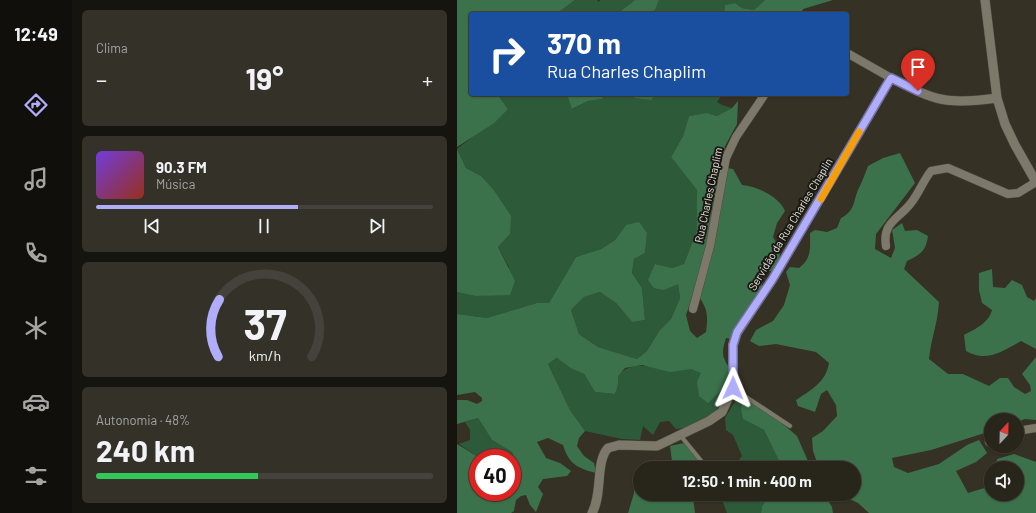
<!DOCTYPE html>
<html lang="pt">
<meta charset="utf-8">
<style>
body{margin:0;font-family:Barlow,sans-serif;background:#343128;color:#f1f3f6;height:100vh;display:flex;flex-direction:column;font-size:15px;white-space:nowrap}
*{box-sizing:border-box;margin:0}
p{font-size:13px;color:#a5a5a3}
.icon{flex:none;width:22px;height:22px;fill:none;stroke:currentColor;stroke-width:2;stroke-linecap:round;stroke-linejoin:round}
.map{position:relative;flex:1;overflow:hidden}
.sheet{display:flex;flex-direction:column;gap:10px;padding:10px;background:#16140f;width:385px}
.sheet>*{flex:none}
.guide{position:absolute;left:12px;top:12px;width:380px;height:84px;border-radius:4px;box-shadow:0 1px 3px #0004,0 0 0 1px #44423a;background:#1a4fa0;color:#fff;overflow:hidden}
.needle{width:26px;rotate:22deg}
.fabs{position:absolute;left:527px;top:413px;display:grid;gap:8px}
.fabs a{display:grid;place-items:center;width:40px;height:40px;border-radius:50%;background:#28251b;box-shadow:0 1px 3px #0004,0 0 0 1px #44423a;font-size:20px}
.speed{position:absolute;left:12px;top:449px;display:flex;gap:8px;font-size:20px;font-weight:700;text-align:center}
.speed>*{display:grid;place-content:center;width:52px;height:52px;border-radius:50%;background:#28251b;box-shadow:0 1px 3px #0004,0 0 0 1px #44423a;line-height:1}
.speed .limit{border:6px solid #d22;background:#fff;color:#111}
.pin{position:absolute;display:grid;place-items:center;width:34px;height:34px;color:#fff;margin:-41px -17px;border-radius:50% 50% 50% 0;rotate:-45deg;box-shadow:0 0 4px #0007}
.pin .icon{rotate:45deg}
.me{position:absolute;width:44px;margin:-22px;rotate:1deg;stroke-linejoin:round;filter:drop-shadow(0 0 3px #0008)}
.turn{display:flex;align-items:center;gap:14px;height:84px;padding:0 12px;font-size:18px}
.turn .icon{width:52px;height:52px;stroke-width:2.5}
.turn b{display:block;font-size:28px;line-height:34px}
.big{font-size:30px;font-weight:700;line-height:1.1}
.sheet .card{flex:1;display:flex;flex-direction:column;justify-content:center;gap:6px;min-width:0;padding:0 14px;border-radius:6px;background:#343128}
.sheet .dial{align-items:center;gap:0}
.dial svg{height:104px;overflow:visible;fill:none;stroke:#44423a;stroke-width:7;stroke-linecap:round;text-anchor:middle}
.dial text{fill:#f1f3f6;stroke:none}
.song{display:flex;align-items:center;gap:12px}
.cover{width:48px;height:48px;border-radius:6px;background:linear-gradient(135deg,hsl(260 70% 55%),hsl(10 70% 35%))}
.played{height:4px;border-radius:2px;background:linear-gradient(90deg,#b0aefa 60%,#44423a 60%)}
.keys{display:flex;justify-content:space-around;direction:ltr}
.heat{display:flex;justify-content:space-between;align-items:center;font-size:22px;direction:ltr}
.charge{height:6px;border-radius:3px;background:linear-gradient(90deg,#34c759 48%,#44423a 0)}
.trip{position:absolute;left:176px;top:461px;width:228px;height:40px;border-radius:20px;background:#28251b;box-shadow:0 1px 3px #0004,0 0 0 1px #44423a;font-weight:700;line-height:40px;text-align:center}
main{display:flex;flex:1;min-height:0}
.tab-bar{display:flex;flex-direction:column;width:72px;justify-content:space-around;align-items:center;background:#100f0b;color:#a5a5a3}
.tab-bar .icon{width:28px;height:28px}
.tab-bar .current{color:#b0aefa}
.tab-bar b{font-size:18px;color:#f1f3f6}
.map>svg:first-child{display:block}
.green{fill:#2d5b3a}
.forest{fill:#3c724b}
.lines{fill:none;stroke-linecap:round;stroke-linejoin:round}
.service-casing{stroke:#504c41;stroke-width:5}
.minor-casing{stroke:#504c41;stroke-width:9}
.tertiary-casing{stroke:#504c41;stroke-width:10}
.service{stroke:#7d796a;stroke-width:4}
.minor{stroke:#7d796a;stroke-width:8}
.tertiary{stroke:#7d796a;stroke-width:9}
.route-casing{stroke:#7271a2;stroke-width:10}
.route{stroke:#b0aefa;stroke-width:7}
.slow{stroke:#f59e0b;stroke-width:7}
.labels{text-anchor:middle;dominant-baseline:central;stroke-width:4;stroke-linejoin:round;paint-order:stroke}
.street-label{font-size:11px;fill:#e1dfd7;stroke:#1b1913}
</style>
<main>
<nav class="tab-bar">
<b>12:49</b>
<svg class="icon current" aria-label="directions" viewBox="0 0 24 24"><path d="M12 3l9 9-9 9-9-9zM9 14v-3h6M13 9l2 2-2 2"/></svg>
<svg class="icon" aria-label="music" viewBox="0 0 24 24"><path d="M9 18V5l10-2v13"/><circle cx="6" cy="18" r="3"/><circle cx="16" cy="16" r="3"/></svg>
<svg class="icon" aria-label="phone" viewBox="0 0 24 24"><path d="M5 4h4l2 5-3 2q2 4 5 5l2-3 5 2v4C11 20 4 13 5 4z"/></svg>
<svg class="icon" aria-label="climate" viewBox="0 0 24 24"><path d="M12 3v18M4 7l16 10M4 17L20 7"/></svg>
<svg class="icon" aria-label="car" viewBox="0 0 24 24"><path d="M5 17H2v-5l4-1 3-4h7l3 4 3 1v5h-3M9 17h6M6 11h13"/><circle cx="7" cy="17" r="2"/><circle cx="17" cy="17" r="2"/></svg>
<svg class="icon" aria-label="filters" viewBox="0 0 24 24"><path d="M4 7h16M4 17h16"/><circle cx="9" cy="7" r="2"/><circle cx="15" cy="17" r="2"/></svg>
</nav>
<section class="sheet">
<div class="card"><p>Clima</p>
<div class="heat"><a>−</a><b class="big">19°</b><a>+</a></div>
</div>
<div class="card">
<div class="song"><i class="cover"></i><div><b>90.3 FM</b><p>Música</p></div></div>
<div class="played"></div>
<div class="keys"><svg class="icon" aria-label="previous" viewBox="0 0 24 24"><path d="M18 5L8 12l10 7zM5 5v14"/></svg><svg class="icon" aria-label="pause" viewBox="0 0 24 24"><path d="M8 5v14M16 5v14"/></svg><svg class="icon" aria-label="next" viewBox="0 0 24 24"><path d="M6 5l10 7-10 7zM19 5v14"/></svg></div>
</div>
<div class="card dial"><svg viewBox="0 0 100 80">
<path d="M14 69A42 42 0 1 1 86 69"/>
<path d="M14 69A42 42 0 0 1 15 25" stroke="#b0aefa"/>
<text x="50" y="56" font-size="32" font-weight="700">37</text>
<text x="50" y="72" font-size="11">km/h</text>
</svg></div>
<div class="card"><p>Autonomia · 48%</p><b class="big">240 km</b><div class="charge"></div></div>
</section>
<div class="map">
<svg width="579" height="513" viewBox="0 0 579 513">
<rect width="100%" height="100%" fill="#353124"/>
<path class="green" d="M118,0H140L141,2L144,0H178L160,14H99Z
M202,0H308L297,10L285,8L278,3L268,5L267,14H192L198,10Z
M40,94H110L116,109L131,101L145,99L149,94H180L176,98L194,100L200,94H260L264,96L260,102L265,105L275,108L260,116L250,113L232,116L226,136L214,157L240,190V230L227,264L215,268L198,264L221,284L223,298L214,319L202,331L190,351L180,359L141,347L122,334L114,310L127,297L143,292L159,303L175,322L188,320L185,288L175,273L177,259L188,253L190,233L169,225L158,240L144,249L119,257L92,303H80L30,318L0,314V292L18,296L52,267L41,247L53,234L36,189L24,176L9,168L0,149L51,109Z
M101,358L115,369L127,374L138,392L158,394L161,385L160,376C178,358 194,369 216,370C222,370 229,368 234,369C246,371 256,383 265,390L273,374C274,378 276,383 275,387C271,411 241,427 219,429L212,421L203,422L196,435L186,426L183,440L165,439L128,431L113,410L91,364Z
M282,395L287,396L286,419L307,430L324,465V468H276L285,456L276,435L269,430L268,418Z
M21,418L35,440L55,452L63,469L58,475L55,474V458H23L2,444L13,440V430L8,422Z
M263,494H313L305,506L304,513H270Z"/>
<path class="forest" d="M0,0H118L99,14H14V94H40L51,109L37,123L0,147Z
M178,0H202L198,10L192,14H160Z
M308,0H376L346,9L344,14H267L268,5L278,3L285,8L297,10Z
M110,94H149L145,99L131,101L115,109Z
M180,94H200L194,100L176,98Z
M281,101L280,124L268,146L264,176L245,269L229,315L233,331L240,338L249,332C251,317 251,308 241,296L270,168L276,169L285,185C300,186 322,197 328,211L320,223L316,237C324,250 324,256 320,270L305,272C308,296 293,321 280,340L269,338C267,345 264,353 268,360C268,362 270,364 271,366C277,381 261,394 251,403L242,396L240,382L244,373L234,369L213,372L185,365L168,368L161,376V385L158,394L138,392L127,374L115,369L100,358L91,364L113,410L128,431L122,438L120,446L127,456L137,463L139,473C120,468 112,464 106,445L91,438L80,442L89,458L103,463L114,471L110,476L86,479L81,487L86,494L79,512L73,505L69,495L64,496L59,500L57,511L54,513H0V444L23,458H21V492H55V474H58L63,469L55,452L35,440L21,418L0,424V400H10L20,404L25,401V398L18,392L0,395V314L30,318L80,303H92L119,257L144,249L158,240L169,225L182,222L190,233L188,253L177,259L175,273L185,288L188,320L175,322L159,303L143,292L127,297L114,310L122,334L141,347L180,359L190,351L202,331L214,319L223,298L221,284L207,290L197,288L191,280L198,264L215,268L227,264L240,230V190L214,157L226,136L232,116L250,113L260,116L275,108Z
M0,149L9,168L24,176L36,189L54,216L53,234L41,247L58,281L53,295L18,296L0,292Z
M443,153L458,183L419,234L418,249L434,258L438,248L435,230L445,223L448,231L460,230L471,236C469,251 463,255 450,261L447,269L482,302C481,322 474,339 472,359L491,374H506L532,386L543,378H551L557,387L568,394L574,391L573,385L565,374L579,357V420L568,419L560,422V420H534V431L474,450L435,458L437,467L451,473L482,464L510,445L522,440L530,453L519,462L499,471L511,493L534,486V494H560V468H539L540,459L557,454L579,462V513H412L401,503L382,494H397V468H362L356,451L355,438L366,431L380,416L379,405L370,390L364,394L358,412L341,406L339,400C354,390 369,382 372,363L359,352L319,344L302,346L293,341L299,330L316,321L327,305L333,285L329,272L333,267L342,268C355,258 353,248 353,233L358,230L370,232L380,228L384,218C398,211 396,202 401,190C405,182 408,174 411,166L426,158Z
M535,269L536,287L548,288L555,280L565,285L570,297L577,301L579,298V349L564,341C546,351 529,363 509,351L507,335C518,329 532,323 535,310L525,303L522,290V273Z
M287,396L313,413L340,436L354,468H324V465L307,430L286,419L284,408Z
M227,443L248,468H208L215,461L213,446Z
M183,476V494H239L236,498L238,513H171L177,493V479Z
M313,494H367L375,507L376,513H304L305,506Z"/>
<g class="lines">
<g class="service-casing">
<path id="service" d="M277,389L333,426
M223,435L250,468"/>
</g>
<g class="minor-casing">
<path id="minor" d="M390,53L434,78
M429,246C425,222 442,219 454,203C462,193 466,181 474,171L491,168L551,194L561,193L579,182
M236,309L253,246L269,158L279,137L308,94
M560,431L579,428
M532,442L534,441"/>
</g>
<g class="tertiary-casing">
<path id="tertiary" d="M528,0L540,98L548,124L558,145L579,182
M135,513C146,494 138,462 151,448L162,445L200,446L252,421L265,412L276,388V345L280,333L315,280L434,78C479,101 489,105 540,98"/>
</g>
<use href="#service" class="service"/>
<use href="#minor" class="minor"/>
<use href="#tertiary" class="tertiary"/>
</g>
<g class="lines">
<g class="route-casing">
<path id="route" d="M276,388V345L280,332L315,280L428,88L434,78L461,91"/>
</g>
<use href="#route" class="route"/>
<path class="slow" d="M364,199L402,132"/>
</g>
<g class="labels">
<g class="street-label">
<text transform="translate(251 195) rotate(-78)">Rua Charles Chaplim</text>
<text transform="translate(333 224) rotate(-59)">Servidão da Rua Charles Chaplin</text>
</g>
</g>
</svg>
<div class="fabs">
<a><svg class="needle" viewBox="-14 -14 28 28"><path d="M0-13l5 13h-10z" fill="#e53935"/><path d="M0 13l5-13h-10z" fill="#a5a5a3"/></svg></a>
<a><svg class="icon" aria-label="sound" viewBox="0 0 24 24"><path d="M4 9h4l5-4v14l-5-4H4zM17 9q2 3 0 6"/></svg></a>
</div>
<div class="speed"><div class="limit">40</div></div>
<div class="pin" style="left:461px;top:91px;background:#d93025"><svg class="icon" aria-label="arrive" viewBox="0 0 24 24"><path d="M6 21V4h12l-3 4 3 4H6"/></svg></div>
<svg class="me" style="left:276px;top:388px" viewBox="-20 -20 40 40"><path d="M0-17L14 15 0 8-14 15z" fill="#b0aefa" stroke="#fff" stroke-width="4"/></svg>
<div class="trip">12:50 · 1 min · 400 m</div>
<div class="guide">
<div class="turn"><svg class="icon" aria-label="right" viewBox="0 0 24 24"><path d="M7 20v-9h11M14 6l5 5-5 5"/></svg><div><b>370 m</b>Rua Charles Chaplim</div></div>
</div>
</div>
</main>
